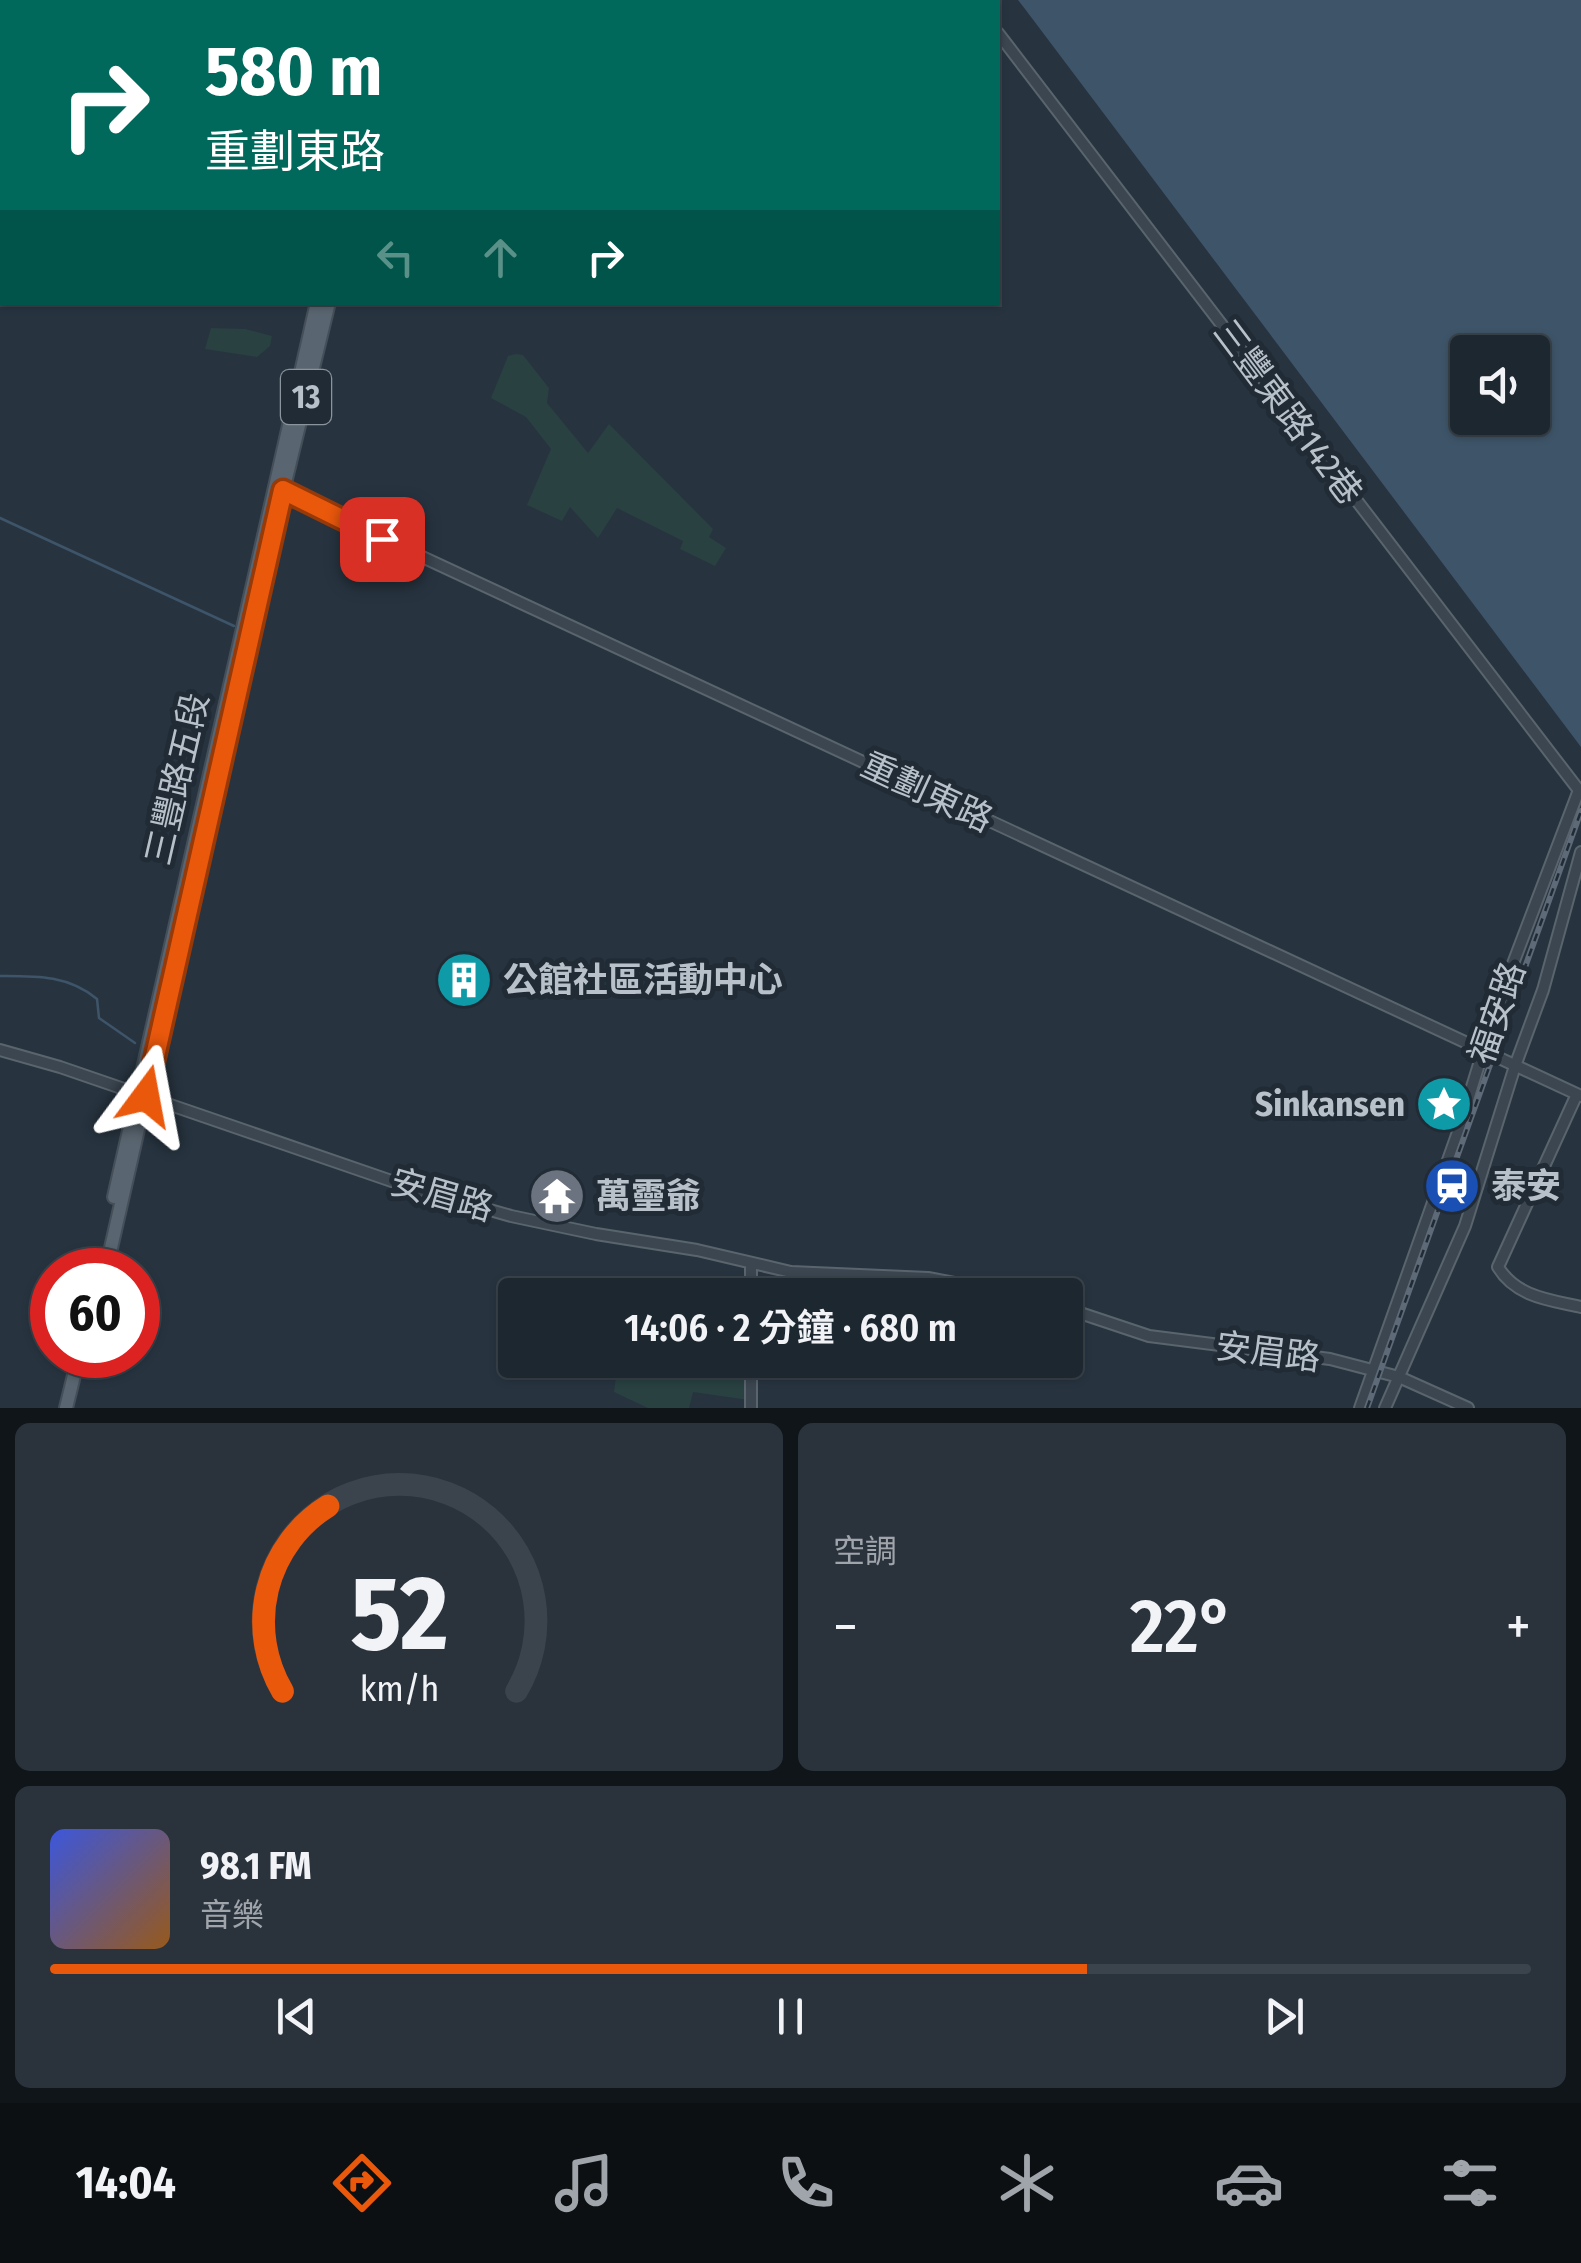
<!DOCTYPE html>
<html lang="zh-TW">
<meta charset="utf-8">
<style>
body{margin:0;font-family:"Fira Sans Condensed","Noto Sans TC",sans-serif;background:#2a333c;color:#f1f3f6;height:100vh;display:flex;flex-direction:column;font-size:38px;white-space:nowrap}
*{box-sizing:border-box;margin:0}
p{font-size:32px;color:#a0a5ab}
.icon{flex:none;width:55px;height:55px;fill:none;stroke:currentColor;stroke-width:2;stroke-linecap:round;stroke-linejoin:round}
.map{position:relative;height:1408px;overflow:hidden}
.drawer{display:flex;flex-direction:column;gap:15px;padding:15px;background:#10151a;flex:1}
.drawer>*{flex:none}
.top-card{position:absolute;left:0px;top:0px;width:1000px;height:305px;box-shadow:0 2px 8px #0004,0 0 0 2px #3b444c;background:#00695c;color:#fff;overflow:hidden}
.buttons{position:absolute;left:1450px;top:335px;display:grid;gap:20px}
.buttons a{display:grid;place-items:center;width:100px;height:100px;border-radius:10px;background:#1d2730;box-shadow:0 2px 8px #0004,0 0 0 2px #3b444c;font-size:50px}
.speed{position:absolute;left:30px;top:1248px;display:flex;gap:20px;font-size:50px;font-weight:700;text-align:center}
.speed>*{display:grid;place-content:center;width:130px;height:130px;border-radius:50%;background:#1d2730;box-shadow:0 2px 8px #0004,0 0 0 2px #3b444c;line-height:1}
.speed .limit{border:15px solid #d22;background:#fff;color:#111}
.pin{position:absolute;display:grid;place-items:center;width:85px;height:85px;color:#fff;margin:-42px;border-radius:20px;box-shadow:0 5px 15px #0006}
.me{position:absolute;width:110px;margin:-55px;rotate:13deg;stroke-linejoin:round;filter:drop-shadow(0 0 8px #0008)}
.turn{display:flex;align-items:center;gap:35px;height:210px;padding:0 40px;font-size:45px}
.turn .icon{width:130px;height:130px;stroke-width:2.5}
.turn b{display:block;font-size:70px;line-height:85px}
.lanes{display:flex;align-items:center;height:95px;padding:0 40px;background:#0003;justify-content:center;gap:50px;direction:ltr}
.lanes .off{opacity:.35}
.big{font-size:75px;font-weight:600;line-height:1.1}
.drawer .widget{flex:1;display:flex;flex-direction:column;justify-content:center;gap:15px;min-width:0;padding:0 35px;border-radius:15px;background:#2a333c}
.drawer .dial{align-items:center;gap:0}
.dial svg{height:260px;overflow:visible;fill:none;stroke:#3b444c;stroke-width:7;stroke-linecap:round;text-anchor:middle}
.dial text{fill:#f1f3f6;stroke:none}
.song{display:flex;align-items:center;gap:30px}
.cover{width:120px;height:120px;border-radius:15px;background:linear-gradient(135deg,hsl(230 70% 55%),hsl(30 70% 35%))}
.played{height:10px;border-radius:5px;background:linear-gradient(90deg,#ea580c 70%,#3b444c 70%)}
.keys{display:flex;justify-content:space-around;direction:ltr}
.heat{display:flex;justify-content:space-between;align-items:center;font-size:55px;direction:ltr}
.drawer .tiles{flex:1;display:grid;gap:15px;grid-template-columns:1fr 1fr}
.widget:last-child{grid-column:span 2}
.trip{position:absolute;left:498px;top:1278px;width:585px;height:100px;border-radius:10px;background:#1d2730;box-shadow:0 2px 8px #0004,0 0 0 2px #3b444c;font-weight:600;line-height:100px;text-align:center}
.tab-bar{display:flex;height:160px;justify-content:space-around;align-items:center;background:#0c1013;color:#a0a5ab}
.tab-bar .icon{width:70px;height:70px}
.tab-bar .selected{color:#ea580c}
.tab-bar b{font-size:45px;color:#f1f3f6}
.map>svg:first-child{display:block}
.green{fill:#294141}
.water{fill:#3e5468;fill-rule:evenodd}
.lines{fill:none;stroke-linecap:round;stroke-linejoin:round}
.stream{stroke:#3e5468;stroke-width:2.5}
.minor-casing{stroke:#59646d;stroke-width:14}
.major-casing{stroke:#454f59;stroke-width:16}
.minor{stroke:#3b4650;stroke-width:10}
.major{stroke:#596570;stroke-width:12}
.rail-casing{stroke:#5e6a77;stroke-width:6}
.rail{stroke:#202b35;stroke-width:2.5;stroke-dasharray:8;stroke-linecap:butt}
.route-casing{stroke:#983908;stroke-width:25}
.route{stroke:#ea580c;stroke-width:18}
.labels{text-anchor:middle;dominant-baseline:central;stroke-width:10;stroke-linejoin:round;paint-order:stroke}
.shield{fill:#202b35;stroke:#8a949d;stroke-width:2.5}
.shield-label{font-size:32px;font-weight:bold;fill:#b8c1ca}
.street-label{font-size:35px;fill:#b8c1ca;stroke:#202b35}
.poi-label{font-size:35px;font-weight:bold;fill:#b8c1ca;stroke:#202b35;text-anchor:start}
</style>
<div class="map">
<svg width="1581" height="1408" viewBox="0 0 1581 1408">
<rect width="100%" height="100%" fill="#273440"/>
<path class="green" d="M211,328L245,329L272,336L270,346L257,357L205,349Z
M516,354L523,355L549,388L547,403L588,453L609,424L713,529L709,537L726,548L715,566L680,549L683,541L617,508L598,538L570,507L562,521L527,505L551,449L526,417L491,398L508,356Z
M618,1360H725L724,1375L750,1374L749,1400L693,1392L689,1408H648L614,1392Z"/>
<path class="water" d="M1018,0H1581V747L1025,9ZM1468,352H1532V418H1468Z"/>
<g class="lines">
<path class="stream" d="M0,518L234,626
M0,976C36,976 68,975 97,999L99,1018L135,1043"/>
<g class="minor-casing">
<path id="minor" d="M971,0L973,2
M851,2L853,0
M864,2L867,0
M881,2L884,0
M998,33L1581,793
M276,489L1581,1096
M0,1050L60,1067L406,1186L511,1216L596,1234L697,1250L791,1272L928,1278L1017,1295
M1577,1094L1498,1267C1516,1297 1550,1300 1581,1307
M751,1263V1295
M1065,1308L1149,1336L1330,1359L1399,1377L1468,1408
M751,1360V1408
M1360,1408L1458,1132L1498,1003L1579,790
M1385,1408L1465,1226L1515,1066L1543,990L1581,852"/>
</g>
<g class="major-casing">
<path id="major" d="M383,2L384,0
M393,2V0
M114,1197L317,302
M106,1270L283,491L329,302
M66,1408L79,1355"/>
</g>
<use href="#minor" class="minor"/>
<use href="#major" class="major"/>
<g class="rail-casing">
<path id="rail" d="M1367,1408L1581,811"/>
</g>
<use href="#rail" class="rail"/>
</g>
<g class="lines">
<g class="route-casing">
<path id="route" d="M146,1096L283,490L382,539"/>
</g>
<use href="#route" class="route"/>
</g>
<defs>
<g id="building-disc" transform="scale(2.875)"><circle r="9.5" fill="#0f9aa8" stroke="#202b35"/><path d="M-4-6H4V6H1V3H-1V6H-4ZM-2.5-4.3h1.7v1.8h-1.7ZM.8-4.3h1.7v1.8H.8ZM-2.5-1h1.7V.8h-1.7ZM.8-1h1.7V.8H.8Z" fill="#fff"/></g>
<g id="sight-disc" transform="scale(2.875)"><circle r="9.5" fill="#0f9aa8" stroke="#202b35"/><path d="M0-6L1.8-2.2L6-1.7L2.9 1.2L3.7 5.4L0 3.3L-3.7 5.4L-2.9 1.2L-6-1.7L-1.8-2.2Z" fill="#fff"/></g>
<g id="station-disc" transform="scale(2.875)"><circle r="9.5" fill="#1a4fb4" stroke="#202b35"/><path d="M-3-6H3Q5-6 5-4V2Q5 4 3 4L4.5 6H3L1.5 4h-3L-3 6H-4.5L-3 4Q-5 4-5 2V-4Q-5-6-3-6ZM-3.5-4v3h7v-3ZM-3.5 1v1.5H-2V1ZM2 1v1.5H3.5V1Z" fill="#fff"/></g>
<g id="temple-disc" transform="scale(2.875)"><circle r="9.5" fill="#6b7280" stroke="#202b35"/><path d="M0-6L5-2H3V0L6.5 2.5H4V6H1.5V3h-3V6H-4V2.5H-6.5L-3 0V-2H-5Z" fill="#fff"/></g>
</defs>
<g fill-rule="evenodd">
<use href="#building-disc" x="464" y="980"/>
<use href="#sight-disc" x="1444" y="1104"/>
<use href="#station-disc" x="1452" y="1186"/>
<use href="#temple-disc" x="557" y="1196"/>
</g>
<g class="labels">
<rect class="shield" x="281" y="370" width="50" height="54" rx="8"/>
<g class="shield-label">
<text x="306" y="397">13</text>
</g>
<g class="street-label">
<text transform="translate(1288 412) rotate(53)">三豐東路142巷</text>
<text transform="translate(177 779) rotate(-77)">三豐路五段</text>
<text transform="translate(927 792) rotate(25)">重劃東路</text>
<text transform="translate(1497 1013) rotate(-71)">福安路</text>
<text transform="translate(442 1195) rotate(16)">安眉路</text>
<text transform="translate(1268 1352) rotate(7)">安眉路</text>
</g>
<g class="poi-label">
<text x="503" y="980">公館社區活動中心</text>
<text x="1405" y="1104" text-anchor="end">Sinkansen</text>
<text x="1491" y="1186">泰安</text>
<text x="596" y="1196">萬𤫊爺</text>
</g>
</g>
</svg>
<div class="buttons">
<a><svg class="icon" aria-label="sound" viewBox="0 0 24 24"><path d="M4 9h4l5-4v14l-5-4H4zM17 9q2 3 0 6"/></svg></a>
</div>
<div class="speed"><div class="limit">60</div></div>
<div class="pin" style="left:382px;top:539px;background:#d93025"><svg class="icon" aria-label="arrive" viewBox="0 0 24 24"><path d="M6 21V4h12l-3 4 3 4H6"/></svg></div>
<svg class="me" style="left:146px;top:1096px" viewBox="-20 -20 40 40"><path d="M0-17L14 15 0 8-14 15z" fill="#ea580c" stroke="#fff" stroke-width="4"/></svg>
<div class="trip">14:06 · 2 分鐘 · 680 m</div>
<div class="top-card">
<div class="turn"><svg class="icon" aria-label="right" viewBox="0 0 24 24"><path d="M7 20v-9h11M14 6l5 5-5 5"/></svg><div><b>580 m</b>重劃東路</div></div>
<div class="lanes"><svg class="icon off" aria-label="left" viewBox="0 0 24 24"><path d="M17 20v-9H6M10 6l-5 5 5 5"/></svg><svg class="icon off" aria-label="ahead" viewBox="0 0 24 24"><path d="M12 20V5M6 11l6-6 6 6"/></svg><svg class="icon" aria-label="right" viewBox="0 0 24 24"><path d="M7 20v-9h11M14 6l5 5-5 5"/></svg></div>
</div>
</div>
<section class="drawer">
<div class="tiles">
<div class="widget dial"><svg viewBox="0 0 100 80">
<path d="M14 69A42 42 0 1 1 86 69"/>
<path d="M14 69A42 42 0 0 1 28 12" stroke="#ea580c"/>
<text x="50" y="56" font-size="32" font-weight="700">52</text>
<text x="50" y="72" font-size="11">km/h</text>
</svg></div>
<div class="widget"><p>空調</p>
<div class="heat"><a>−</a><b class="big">22°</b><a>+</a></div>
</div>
<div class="widget">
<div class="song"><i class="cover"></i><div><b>98.1 FM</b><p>音樂</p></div></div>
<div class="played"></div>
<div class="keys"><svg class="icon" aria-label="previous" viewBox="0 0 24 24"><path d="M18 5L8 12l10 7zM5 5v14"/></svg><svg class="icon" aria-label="pause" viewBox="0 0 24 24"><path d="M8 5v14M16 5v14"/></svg><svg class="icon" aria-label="next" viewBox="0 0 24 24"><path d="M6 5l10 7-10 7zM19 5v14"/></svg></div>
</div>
</div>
</section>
<nav class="tab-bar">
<b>14:04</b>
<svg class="icon selected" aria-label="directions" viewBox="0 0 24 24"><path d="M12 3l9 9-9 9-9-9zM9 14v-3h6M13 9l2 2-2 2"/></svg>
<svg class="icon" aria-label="music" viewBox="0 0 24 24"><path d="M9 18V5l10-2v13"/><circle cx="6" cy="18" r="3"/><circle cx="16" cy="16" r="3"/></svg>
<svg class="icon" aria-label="phone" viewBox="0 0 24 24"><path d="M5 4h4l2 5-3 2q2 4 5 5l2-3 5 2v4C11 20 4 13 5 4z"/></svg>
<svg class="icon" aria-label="climate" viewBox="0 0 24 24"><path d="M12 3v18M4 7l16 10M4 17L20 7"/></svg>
<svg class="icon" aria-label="car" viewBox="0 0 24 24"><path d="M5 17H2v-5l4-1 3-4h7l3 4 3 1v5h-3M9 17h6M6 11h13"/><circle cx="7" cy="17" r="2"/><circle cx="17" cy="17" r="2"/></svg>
<svg class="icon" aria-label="filters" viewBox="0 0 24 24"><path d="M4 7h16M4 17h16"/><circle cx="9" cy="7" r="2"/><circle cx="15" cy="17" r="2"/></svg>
</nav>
